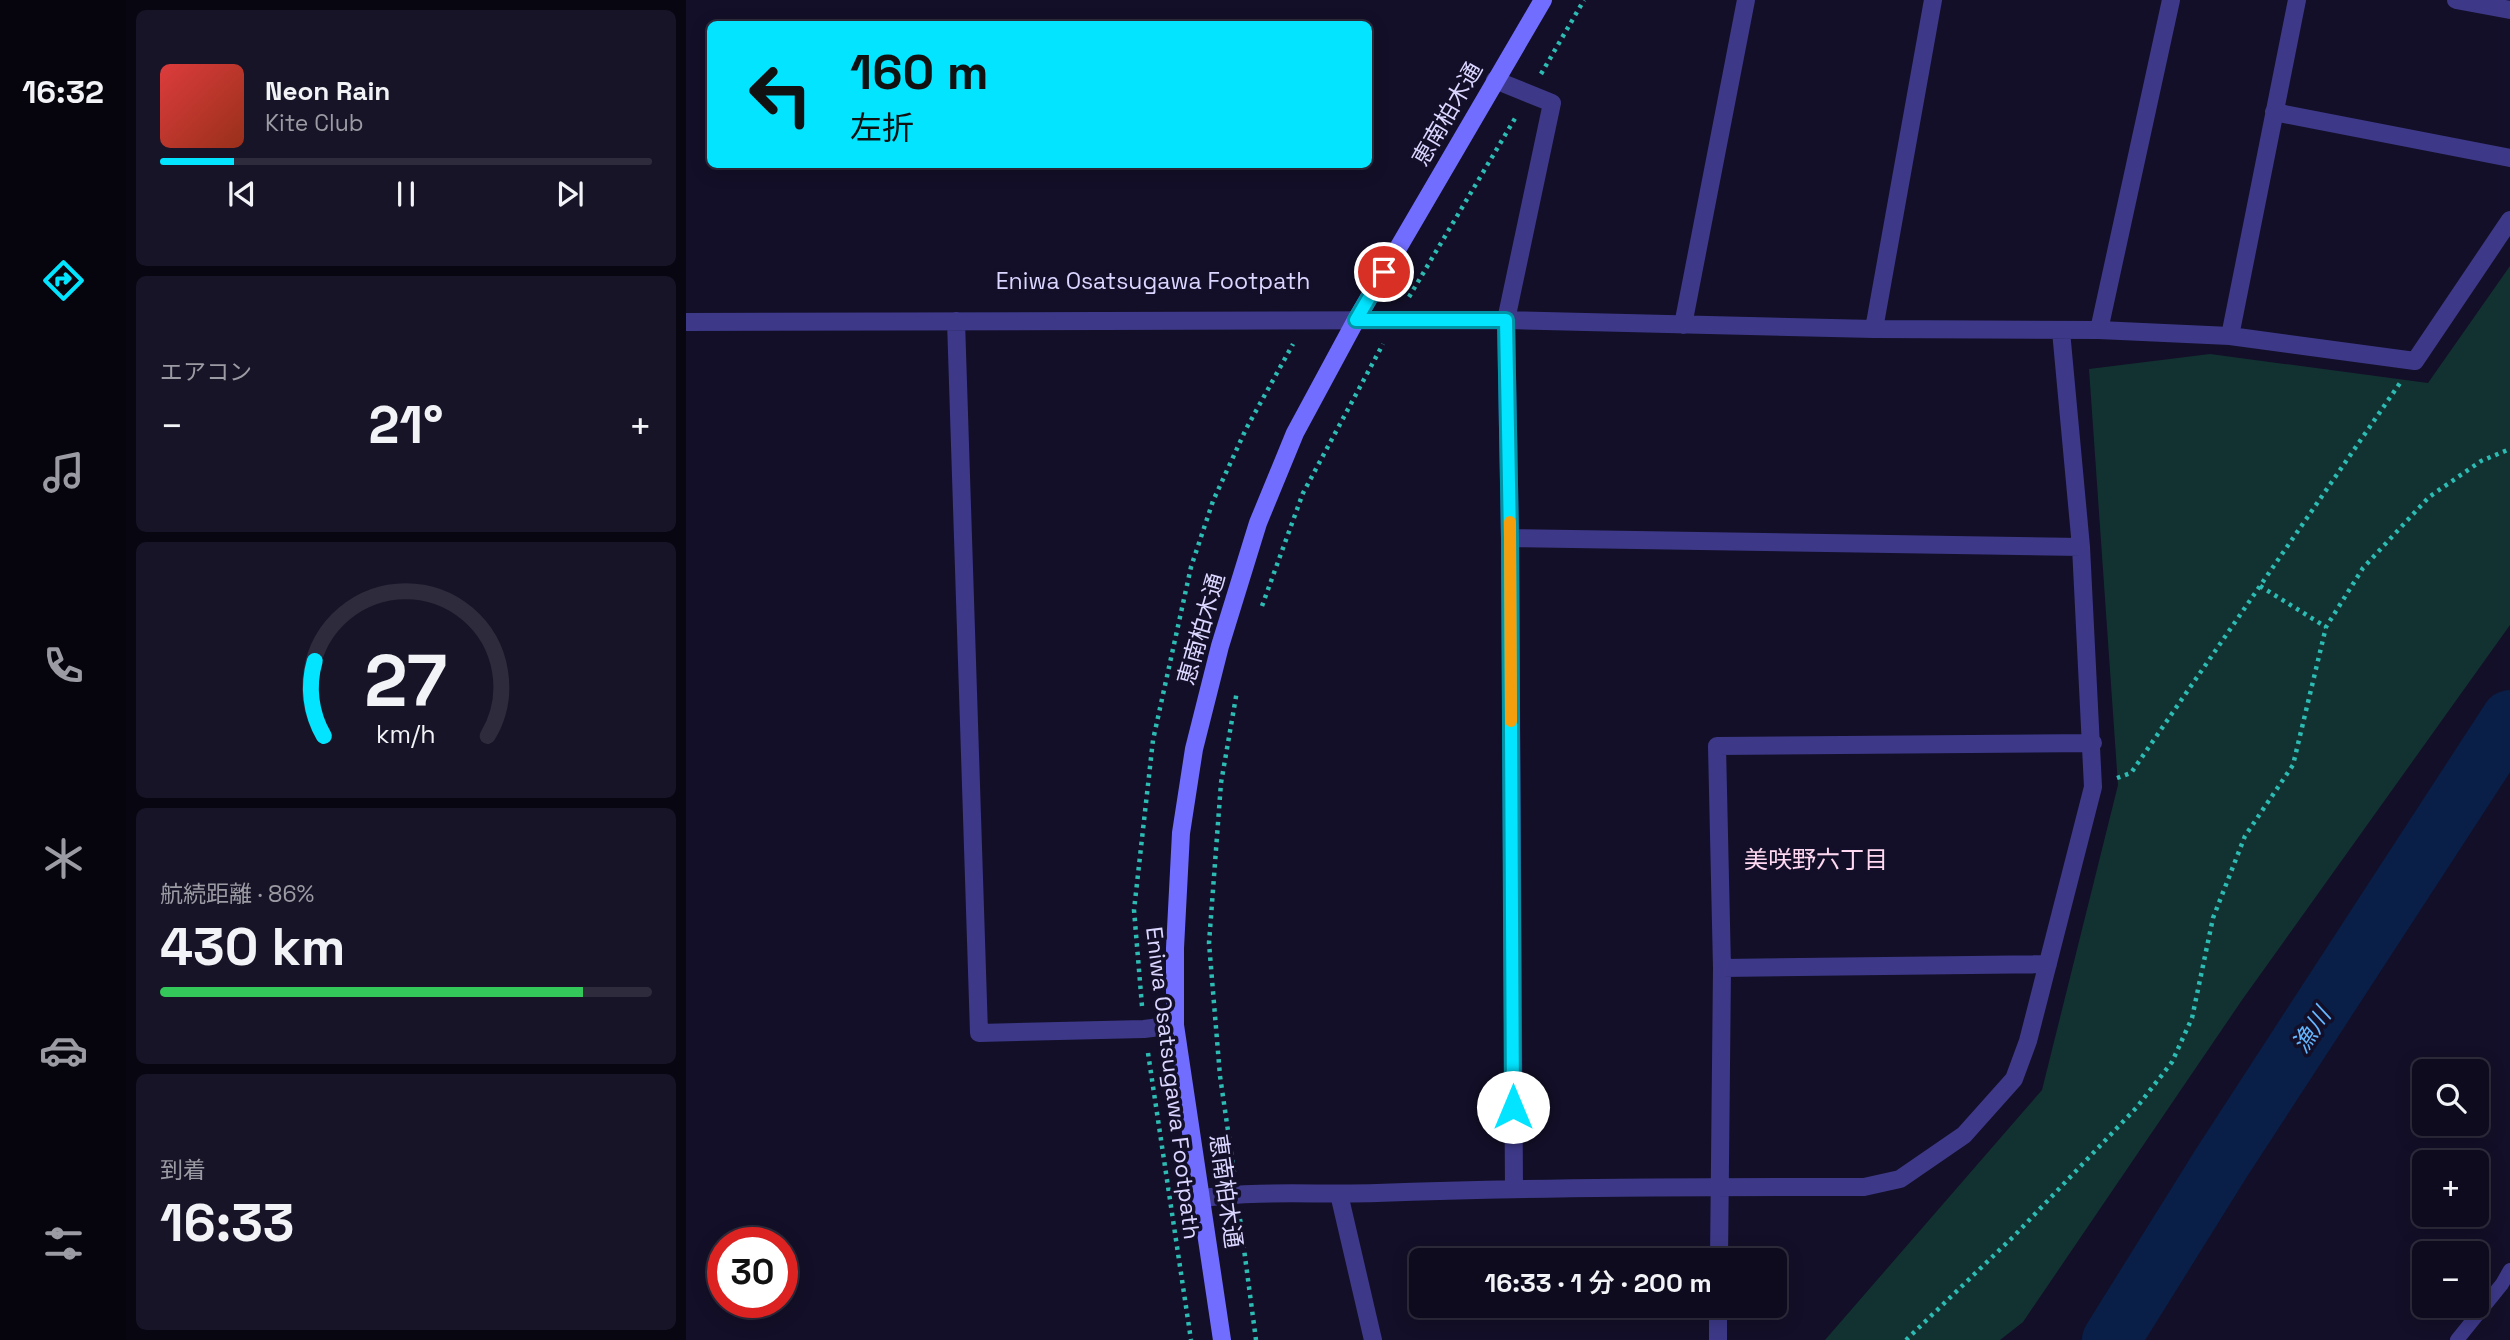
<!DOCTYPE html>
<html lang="ja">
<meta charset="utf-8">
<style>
body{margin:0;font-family:"Space Grotesk","Noto Sans JP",sans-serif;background:#171427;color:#f1f3f6;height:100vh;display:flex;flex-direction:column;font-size:26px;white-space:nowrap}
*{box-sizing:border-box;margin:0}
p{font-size:23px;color:#9b9ba4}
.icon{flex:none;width:38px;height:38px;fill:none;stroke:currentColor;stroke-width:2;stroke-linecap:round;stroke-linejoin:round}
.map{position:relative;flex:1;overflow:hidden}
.sheet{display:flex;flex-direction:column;gap:10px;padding:10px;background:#080610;width:560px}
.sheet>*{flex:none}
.hud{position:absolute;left:21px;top:21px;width:665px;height:147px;border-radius:10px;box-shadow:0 4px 18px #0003,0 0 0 2px #2e2b3c;background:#02e4ff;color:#111;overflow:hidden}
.controls{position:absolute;left:1726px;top:1059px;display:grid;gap:14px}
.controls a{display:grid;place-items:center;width:77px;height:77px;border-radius:10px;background:#0e0b1e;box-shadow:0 4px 18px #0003,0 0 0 2px #2e2b3c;font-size:35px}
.speed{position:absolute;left:21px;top:1227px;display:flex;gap:14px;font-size:35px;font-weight:700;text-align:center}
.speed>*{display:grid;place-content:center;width:91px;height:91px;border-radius:50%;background:#0e0b1e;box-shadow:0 4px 18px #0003,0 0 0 2px #2e2b3c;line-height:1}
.speed .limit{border:10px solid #d22;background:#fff;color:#111}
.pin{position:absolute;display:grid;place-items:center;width:60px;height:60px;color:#fff;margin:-30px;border:4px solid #fff;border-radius:50%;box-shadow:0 2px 7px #0007}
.me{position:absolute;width:77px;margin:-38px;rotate:0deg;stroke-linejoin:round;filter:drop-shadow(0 0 5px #0008)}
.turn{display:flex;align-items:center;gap:24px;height:147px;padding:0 28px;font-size:32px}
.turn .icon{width:91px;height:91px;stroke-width:2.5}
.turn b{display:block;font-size:49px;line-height:60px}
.big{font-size:52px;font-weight:600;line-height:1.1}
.sheet .tile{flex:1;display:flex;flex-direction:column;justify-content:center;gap:10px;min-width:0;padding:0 24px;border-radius:10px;background:#171427}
.sheet .dial{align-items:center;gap:0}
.dial svg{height:182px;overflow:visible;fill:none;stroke:#2e2b3c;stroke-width:7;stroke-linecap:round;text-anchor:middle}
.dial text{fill:#f1f3f6;stroke:none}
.song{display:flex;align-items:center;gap:21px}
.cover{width:84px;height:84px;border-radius:10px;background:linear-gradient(135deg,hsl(0 70% 55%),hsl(10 70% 35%))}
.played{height:7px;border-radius:4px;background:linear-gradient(90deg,#02e4ff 15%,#2e2b3c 15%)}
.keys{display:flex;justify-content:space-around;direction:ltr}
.heat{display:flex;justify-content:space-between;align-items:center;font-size:38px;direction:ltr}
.charge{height:10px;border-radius:5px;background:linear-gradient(90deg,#34c759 86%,#2e2b3c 0)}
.trip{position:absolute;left:723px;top:1248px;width:378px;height:70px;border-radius:10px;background:#0e0b1e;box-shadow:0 4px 18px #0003,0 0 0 2px #2e2b3c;font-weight:600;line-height:70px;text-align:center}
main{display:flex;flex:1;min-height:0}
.tab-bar{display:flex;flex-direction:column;width:126px;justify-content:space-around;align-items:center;background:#06040c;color:#9b9ba4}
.tab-bar .icon{width:49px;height:49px}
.tab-bar .on{color:#02e4ff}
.tab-bar b{font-size:32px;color:#f1f3f6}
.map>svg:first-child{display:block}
.green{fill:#123231}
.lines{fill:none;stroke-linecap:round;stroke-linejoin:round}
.river{stroke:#091f47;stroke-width:58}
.path{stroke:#2dbcb4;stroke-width:4.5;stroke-dasharray:3.5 5;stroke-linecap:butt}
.lane{stroke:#3d3988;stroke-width:14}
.street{stroke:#3d3988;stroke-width:18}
.secondary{stroke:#716dff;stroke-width:18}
.route-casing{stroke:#0194a6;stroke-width:18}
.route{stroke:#02e4ff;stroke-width:12}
.slow{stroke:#f59e0b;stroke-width:12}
.labels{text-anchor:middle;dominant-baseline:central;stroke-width:7;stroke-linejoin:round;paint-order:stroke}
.street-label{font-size:23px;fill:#dbd6ff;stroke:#130f28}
.neighbourhood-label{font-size:24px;fill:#ffd8f1;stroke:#130f28}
.water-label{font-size:24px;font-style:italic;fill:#64b6ff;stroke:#130f28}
</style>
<main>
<nav class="tab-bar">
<b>16:32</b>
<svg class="icon on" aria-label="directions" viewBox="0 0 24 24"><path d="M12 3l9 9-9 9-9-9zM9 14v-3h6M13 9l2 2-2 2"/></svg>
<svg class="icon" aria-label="music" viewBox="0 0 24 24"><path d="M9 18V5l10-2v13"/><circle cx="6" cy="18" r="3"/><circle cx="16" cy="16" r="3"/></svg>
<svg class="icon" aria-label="phone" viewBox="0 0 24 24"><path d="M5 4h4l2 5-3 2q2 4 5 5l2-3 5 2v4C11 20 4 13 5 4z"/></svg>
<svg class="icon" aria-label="climate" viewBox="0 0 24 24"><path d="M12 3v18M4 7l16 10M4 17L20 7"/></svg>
<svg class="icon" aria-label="car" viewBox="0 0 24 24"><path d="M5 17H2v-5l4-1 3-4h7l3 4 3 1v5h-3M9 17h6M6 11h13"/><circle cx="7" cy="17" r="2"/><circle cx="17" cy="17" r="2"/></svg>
<svg class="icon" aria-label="filters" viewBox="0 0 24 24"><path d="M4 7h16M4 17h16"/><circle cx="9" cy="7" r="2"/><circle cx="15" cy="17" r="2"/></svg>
</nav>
<section class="sheet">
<div class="tile">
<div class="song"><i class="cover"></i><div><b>Neon Rain</b><p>Kite Club</p></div></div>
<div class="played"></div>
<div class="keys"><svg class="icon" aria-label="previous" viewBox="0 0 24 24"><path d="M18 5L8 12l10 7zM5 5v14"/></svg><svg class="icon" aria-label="pause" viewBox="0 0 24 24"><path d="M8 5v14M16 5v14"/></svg><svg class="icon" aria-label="next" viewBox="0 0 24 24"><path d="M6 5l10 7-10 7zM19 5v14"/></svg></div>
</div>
<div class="tile"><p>エアコン</p>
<div class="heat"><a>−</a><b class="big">21°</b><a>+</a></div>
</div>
<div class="tile dial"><svg viewBox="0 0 100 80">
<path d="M14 69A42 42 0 1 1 86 69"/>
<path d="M14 69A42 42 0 0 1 10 36" stroke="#02e4ff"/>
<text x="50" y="56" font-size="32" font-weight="700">27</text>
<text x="50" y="72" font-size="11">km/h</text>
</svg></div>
<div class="tile"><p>航続距離 · 86%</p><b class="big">430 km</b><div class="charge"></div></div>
<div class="tile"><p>到着</p><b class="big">16:33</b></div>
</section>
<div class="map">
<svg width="1824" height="1340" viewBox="0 0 1824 1340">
<rect width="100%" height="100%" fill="#130f28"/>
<path class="green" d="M1824,266V625L1556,1000L1337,1322L1314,1340H1139L1356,1090L1432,785L1403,369L1524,354L1742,383Z"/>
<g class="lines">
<path class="river" d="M1425,1340L1536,1162L1824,719"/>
<path class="path" d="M855,74L898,0
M723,297L831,115
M1574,586L1640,627
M576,606L617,493L697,344
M1431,778L1445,773L1714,383
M456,1006L448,910L467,740L505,567L527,501L560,429L607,344
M462,1053L505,1340
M548,1172L534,1076L523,943L535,783L551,691
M554,1219L570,1340
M1220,1340L1328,1236L1451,1107L1486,1062L1506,1018L1527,918L1559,836L1607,765L1640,627L1677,568L1743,497L1795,461L1824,449"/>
<path class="lane" d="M1771,1340L1816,1284L1824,1270"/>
<path class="street" d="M1770,0L1824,10
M809,80L866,103L820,320L824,538L828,1188
M1588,112L1824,158
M270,321L293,1033L458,1029L489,1025
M0,322L820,320L1188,329L1413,330L1544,336L1729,361L1824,220
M997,325L1060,0
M1188,329L1247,0
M1413,330L1485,0
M1544,336L1611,0
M824,538L1395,547
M1036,968L1362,964
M653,1194L687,1340
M517,1198C575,1190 633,1195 691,1193C853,1187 1016,1187 1178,1187L1214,1179L1278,1135L1328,1079L1342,1041L1407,787L1395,547L1375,331
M1033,1260L1036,968L1031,746L1407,743
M1032,1340V1306"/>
<path class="secondary" d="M536,1340L489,1025V948L495,833L508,749L534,646L572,523L609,433L670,320L857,0"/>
</g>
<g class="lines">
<g class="route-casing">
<path id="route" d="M698,272L670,320H820L824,538L827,1107"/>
</g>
<use href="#route" class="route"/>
<path class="slow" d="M824,522L825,721"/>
</g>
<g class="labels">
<g class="street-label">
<text transform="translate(761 114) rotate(-60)">恵南柏木通</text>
<text x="467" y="281">Eniwa Osatsugawa Footpath</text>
<text transform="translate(515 629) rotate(-74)">恵南柏木通</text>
<text transform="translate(487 1083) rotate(83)">Eniwa Osatsugawa Footpath</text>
<text transform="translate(540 1191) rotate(82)">恵南柏木通</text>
</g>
<g class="neighbourhood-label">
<text x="1130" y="859">美咲野六丁目</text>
</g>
<g class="water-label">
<text transform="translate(1625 1030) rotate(-57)">漁川</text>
</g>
</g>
</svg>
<div class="controls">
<a><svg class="icon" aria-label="search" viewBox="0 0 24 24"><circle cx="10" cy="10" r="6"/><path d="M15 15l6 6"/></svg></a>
<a>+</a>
<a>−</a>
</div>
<div class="speed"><div class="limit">30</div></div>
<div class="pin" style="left:698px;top:272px;background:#d93025"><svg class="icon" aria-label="arrive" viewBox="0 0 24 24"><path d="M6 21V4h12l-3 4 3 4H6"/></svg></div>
<svg class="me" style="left:827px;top:1107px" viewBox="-20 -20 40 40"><circle r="19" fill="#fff"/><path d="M0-13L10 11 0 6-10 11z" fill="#02e4ff"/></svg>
<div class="trip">16:33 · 1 分 · 200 m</div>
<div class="hud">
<div class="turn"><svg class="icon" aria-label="left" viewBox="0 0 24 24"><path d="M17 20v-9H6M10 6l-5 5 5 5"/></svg><div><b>160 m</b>左折</div></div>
</div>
</div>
</main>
